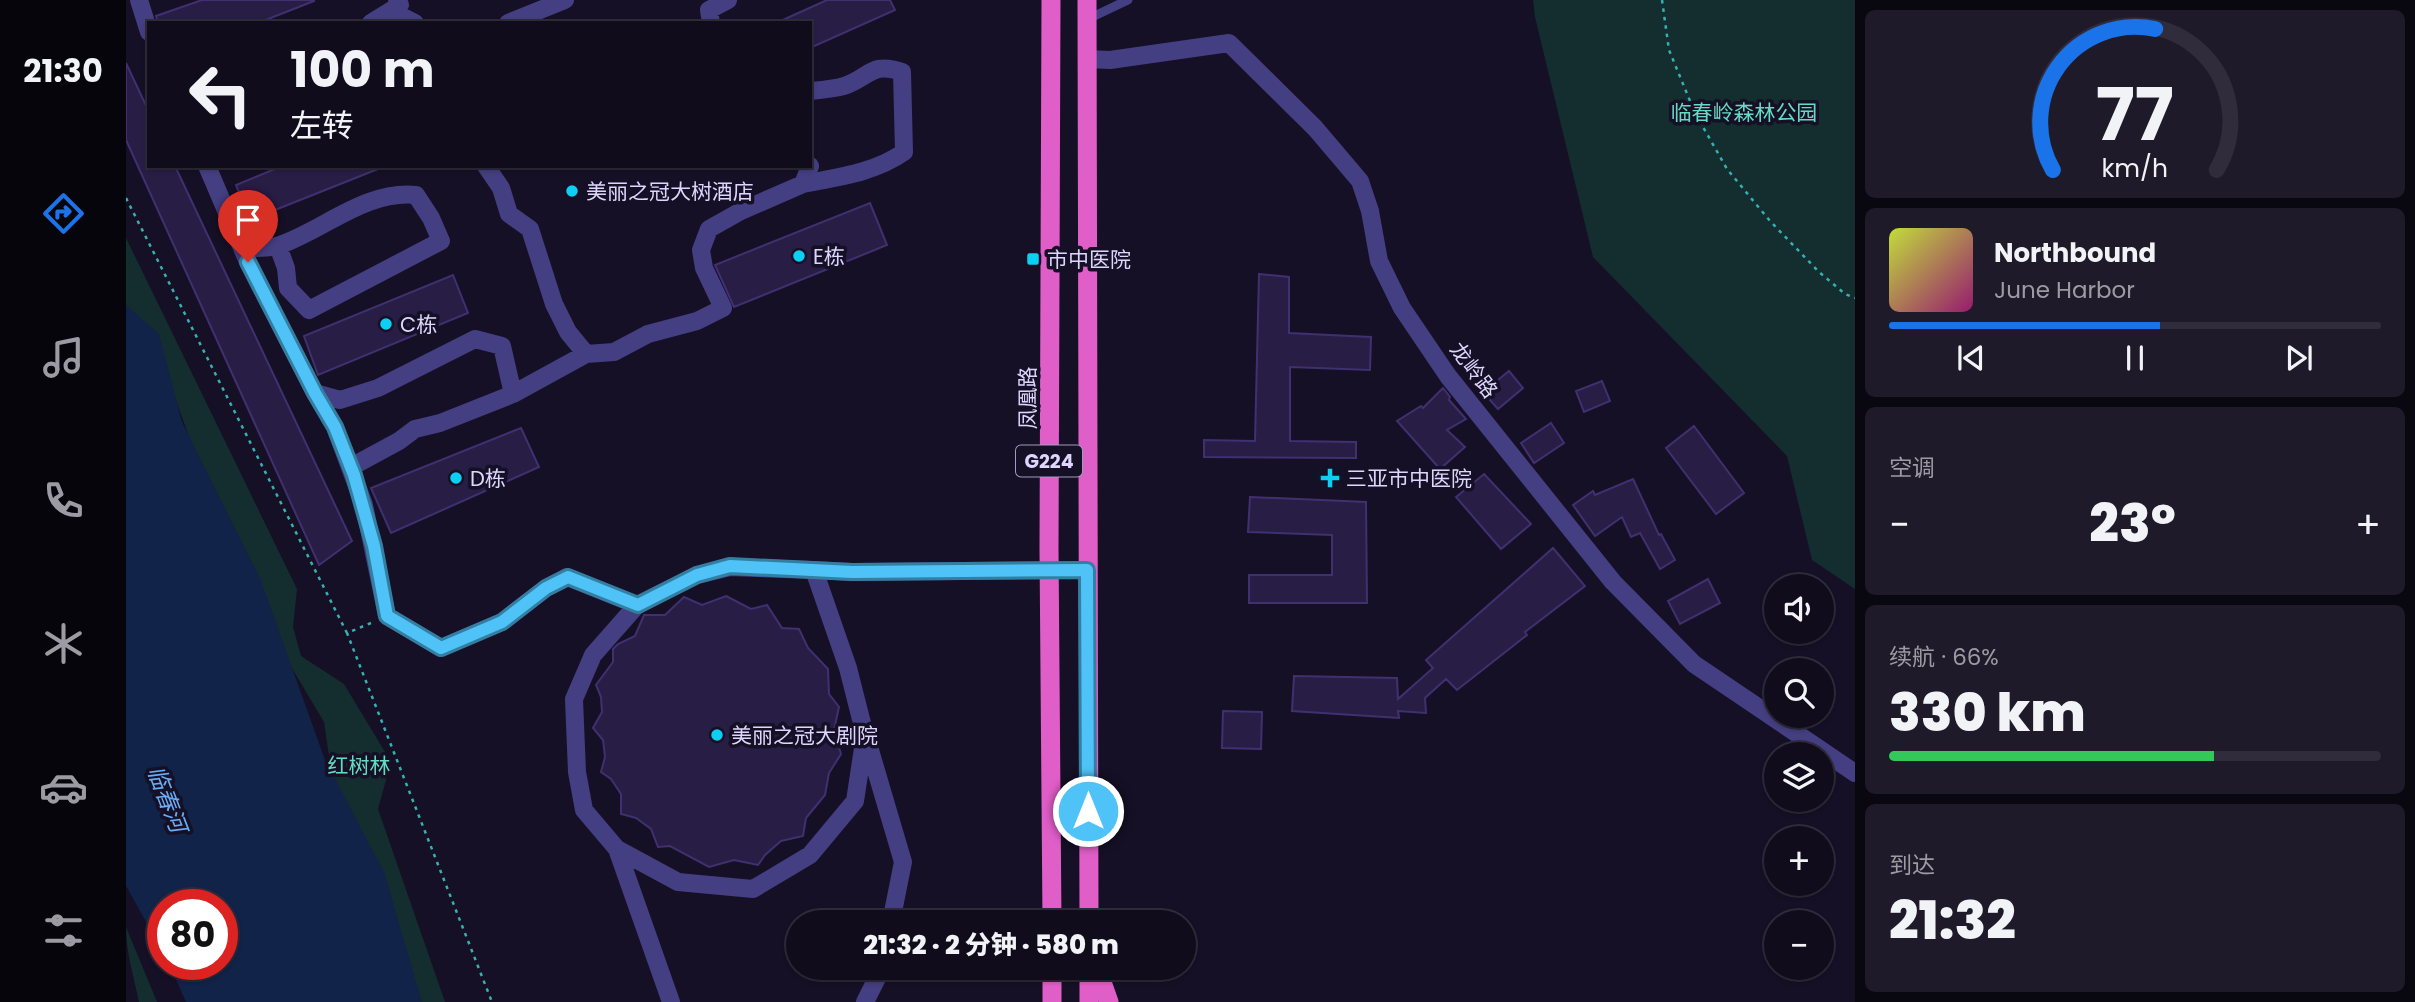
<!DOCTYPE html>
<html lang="zh">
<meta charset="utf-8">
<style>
body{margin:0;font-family:Poppins,"Noto Sans SC",sans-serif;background:#1e1a29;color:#f1f3f6;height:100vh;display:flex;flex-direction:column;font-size:26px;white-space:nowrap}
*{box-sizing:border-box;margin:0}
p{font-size:23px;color:#9c9ba3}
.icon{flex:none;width:38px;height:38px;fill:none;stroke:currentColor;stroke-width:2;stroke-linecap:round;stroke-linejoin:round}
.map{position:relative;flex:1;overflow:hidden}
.drawer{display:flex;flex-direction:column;gap:10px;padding:10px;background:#09070f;width:560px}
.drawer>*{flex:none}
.guide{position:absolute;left:21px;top:21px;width:665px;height:147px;border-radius:0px;box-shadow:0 2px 5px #0004,0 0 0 2px #302c3b;background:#100c1c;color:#f1f3f6;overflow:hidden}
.buttons{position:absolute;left:1638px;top:574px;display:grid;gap:14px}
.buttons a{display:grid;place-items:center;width:70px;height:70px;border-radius:50%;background:#100c1c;box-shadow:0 2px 5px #0004,0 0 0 2px #302c3b;font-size:35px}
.speed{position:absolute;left:21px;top:889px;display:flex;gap:14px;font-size:35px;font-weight:700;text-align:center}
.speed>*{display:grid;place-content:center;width:91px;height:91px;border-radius:50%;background:#100c1c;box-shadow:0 2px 5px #0004,0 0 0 2px #302c3b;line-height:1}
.speed .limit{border:10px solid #d22;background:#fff;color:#111}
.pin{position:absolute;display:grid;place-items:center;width:60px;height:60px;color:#fff;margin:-72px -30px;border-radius:50% 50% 50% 0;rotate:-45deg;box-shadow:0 0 7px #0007}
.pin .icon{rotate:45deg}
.me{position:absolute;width:77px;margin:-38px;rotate:0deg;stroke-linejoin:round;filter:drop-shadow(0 0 5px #0008)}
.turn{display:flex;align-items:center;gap:24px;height:147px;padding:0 28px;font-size:32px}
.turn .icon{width:91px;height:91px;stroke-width:2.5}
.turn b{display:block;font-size:49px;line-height:60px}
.big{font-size:52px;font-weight:800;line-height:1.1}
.drawer .widget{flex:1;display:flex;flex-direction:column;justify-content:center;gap:10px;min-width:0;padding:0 24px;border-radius:10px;background:#1e1a29}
.drawer .dial{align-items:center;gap:0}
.dial svg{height:182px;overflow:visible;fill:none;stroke:#302c3b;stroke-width:7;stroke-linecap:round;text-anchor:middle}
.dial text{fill:#f1f3f6;stroke:none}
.song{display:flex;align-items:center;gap:21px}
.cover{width:84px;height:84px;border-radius:10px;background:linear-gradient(135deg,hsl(70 70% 55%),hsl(320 70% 35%))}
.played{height:7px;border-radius:4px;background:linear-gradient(90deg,#1a73e8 55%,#302c3b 55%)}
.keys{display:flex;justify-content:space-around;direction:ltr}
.heat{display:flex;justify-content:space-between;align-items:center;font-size:38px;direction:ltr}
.charge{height:10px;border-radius:5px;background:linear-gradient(90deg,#34c759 66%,#302c3b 0)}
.trip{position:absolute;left:660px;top:910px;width:410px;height:70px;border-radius:35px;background:#100c1c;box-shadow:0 2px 5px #0004,0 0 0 2px #302c3b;font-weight:800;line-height:70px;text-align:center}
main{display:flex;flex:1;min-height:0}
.menu{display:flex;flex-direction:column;width:126px;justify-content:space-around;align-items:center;background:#06050b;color:#9c9ba3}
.menu .icon{width:49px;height:49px}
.menu .selected{color:#1a73e8}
.menu b{font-size:32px;color:#f1f3f6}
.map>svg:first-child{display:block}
.green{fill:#142e2f}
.water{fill:#112348}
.building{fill:#281d45;stroke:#413070;stroke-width:2}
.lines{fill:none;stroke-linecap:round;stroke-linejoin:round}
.path{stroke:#36b1b2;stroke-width:2.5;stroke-dasharray:3.5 5;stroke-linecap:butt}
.service{stroke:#443e82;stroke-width:9}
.minor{stroke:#443e82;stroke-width:18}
.trunk{stroke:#e05ec8;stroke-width:19}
.route-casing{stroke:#337fa1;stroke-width:18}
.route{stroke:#4fc3f7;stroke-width:12}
.poi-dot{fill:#0dcef3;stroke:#151025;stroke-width:2.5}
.labels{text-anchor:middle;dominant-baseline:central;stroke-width:7;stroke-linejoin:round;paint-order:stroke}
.shield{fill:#151025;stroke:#a19bbc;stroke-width:2}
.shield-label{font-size:19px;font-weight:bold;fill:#ddd6fd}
.park-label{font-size:21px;fill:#65dac4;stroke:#151025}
.poi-label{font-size:21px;fill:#ddd6fd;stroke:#151025;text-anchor:start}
.street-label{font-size:21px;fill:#ddd6fd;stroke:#151025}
.water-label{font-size:23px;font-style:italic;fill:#6aadf7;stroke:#151025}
</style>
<main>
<nav class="menu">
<b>21:30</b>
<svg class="icon selected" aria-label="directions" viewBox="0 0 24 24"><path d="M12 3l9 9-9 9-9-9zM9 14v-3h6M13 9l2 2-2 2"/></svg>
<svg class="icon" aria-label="music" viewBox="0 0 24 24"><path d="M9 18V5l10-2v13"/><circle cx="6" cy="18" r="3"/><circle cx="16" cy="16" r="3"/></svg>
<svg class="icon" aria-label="phone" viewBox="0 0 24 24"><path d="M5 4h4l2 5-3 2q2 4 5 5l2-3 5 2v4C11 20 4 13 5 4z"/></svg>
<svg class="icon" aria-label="climate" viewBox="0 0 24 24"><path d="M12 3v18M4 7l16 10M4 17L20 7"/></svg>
<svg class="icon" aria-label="car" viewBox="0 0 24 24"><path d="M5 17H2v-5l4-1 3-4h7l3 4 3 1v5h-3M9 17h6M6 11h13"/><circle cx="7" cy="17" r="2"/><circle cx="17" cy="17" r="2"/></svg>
<svg class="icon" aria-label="filters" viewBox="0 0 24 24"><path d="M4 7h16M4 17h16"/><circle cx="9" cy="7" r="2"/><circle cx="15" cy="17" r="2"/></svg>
</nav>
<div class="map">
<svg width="1729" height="1002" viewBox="0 0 1729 1002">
<rect width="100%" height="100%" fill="#151025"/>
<path class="green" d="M1407,0H1729V589L1686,560L1661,456L1467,257L1409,17Z
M0,238L171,589L167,627L175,656L218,684L265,762L252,809L319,1002H291L209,797L198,722L139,623L84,495L29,342L0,308Z
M0,927L31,1002H13C8,977 0,952 0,927Z"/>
<path class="water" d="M0,305L33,334L56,422L134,578L199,760L258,872L296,1002H60L43,964H96V905H37V952L0,886Z"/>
<path class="building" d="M76,0H188V1L132,23H32L30,16Z
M701,0H764L769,10L684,48V23H650Z
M0,63L23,112V166H49L226,541L193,565L0,140Z
M156,166H257V167L124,220L110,185Z
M744,203L761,245L608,307L589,265Z
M1133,274L1163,277V333L1245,337L1244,370L1164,367V441L1230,442V458L1078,457V440L1129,441Z
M327,275L342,313L192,375L178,336Z
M1383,371L1397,388L1372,409L1357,392Z
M1476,381L1484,401L1458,412L1450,391Z
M1317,388L1324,397L1323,400L1340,419L1321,430L1339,447L1314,469L1271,421L1295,406L1297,408Z
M1425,423L1438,443L1408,463L1395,443Z
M1568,426L1618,493L1590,514L1540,448Z
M395,428L413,467L265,533L245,488Z
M1358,474L1405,524L1375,549L1330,497Z
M1507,479L1533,535L1535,534L1549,560L1534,569L1514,533L1505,537L1496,517L1469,536L1447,505L1467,491L1469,495Z
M1124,497L1240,502L1241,603H1123V575H1206V535L1122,532Z
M1427,548L1459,586L1399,632L1401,635L1331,690L1320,679L1299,698L1300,713L1272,711L1273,718L1166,711L1168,676L1271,678L1272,699L1307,668L1300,660Z
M1582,579L1594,603L1554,624L1542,601Z
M600,596L625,609L641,605L656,628L673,629L682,648L702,669L703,694L713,707L708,730L715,754L703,773L699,795L680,818L677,836L655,841L639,855L632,865L608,860L583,867L544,846L532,847L525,829L510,818L495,814V794L485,779L475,772L479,757L477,740L467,728L476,712L475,697L470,685L487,662V649L492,644L509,636L518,615H539L558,597L576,605Z
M1097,711L1136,712L1135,749L1096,748Z"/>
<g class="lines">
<path class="path" d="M1536,0L1543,50L1569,113L1601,169L1644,221L1693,272L1719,294L1729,298
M0,198L221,633
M245,623L221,633L366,1002"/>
<path class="service" d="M962,19L1002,0"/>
<path class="minor" d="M13,0L23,32
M265,11L289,23
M245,23L274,5L271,0
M382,23L439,0
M585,23L583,10L602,0
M961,59L984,60L1103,43L1189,128L1234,181L1244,211L1253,261L1276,308L1322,376L1487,582L1568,664L1729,773
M81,166L122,262L189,393L209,427L238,505L261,616L315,648L376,622L420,588L441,577L511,605
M677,184C712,177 748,173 778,152L776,72C745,61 743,78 718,86C708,89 695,90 684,91
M116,248C128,248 143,249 154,245C199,229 240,190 290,195L305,218L315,241L183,310L162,288L160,268L152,246
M460,354L488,352L522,334L571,321L597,308L578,268L575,250L583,229L615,211L677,184L684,166
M189,393L214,400L252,388L349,339L376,346L387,394
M225,467L273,441L289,429L314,423L387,394L460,354L442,332L428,304L404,229L383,214L375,188L360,166
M604,567L688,570L722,668L739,735L729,801L684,855L627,889L552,882L491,849L458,810L451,772L448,699L467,655L511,605L571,575Z
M688,570L726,572L961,570
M741,740L777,862L765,922
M491,849L545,1002
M739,1002L756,968"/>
<path class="trunk" d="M925,0L923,549L926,922
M961,0L963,922
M926,968V1002
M963,968V1002
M971,968L983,1002"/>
</g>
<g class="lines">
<g class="route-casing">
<path id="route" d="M122,262L189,393L209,427L228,475L248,546L261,616L315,648L376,622L420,588L442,577L512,605L571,575L604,566L726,572L961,570L962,811"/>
</g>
<use href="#route" class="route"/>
</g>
<g class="poi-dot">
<circle cx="446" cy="191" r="7"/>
<circle cx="673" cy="256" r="7"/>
<rect x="900" y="252" width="14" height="14" rx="3.5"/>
<circle cx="260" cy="324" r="7"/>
<circle cx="330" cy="478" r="7"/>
<path d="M1200.5 467.5h7v7h7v7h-7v7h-7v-7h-7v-7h7z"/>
<circle cx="591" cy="735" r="7"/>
</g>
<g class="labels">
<rect class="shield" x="890" y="445.5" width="66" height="31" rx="5"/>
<g class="shield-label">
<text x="923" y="461">G224</text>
</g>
<g class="park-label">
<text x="1618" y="112">临春岭森林公园</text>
<text x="233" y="765">红树林</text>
</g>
<g class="poi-label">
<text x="460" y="191">美丽之冠大树酒店</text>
<text x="687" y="256">E栋</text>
<text x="921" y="259">市中医院</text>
<text x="274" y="324">C栋</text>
<text x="344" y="478">D栋</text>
<text x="1220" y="478">三亚市中医院</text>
<text x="605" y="735">美丽之冠大剧院</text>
</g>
<g class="street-label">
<text transform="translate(1348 370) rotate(53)">龙岭路</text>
<text transform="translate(901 398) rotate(-90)">凤凰路</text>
</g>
<g class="water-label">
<text transform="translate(41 799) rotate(69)">临春河</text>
</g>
</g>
</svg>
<div class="buttons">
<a><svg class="icon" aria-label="sound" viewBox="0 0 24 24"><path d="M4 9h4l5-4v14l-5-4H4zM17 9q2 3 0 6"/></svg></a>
<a><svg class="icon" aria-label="search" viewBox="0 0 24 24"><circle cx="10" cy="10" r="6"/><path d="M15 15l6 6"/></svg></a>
<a><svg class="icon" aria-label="layers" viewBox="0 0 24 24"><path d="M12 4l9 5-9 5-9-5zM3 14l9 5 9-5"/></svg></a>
<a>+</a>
<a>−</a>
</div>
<div class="speed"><div class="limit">80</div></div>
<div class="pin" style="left:122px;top:262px;background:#d93025"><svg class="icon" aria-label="arrive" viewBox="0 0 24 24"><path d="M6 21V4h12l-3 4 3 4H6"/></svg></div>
<svg class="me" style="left:962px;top:811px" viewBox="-20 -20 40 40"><circle r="17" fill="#4fc3f7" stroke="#fff" stroke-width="3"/><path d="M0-11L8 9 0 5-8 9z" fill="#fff"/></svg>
<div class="trip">21:32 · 2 分钟 · 580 m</div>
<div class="guide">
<div class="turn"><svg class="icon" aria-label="left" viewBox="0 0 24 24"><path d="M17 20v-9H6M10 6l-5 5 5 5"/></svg><div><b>100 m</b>左转</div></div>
</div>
</div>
<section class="drawer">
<div class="widget dial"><svg viewBox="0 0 100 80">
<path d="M14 69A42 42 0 1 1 86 69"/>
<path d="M14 69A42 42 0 0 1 59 7" stroke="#1a73e8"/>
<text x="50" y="56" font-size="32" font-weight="700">77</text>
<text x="50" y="72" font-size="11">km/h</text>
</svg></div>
<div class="widget">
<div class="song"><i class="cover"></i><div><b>Northbound</b><p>June Harbor</p></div></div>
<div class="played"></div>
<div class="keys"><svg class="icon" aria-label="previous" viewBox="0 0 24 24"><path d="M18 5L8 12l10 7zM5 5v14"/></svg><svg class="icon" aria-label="pause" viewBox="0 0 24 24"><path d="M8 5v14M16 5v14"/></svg><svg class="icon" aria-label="next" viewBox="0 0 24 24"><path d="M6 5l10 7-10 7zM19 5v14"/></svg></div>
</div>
<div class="widget"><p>空调</p>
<div class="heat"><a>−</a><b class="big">23°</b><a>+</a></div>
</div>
<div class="widget"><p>续航 · 66%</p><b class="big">330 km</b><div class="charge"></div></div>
<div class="widget"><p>到达</p><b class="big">21:32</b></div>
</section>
</main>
